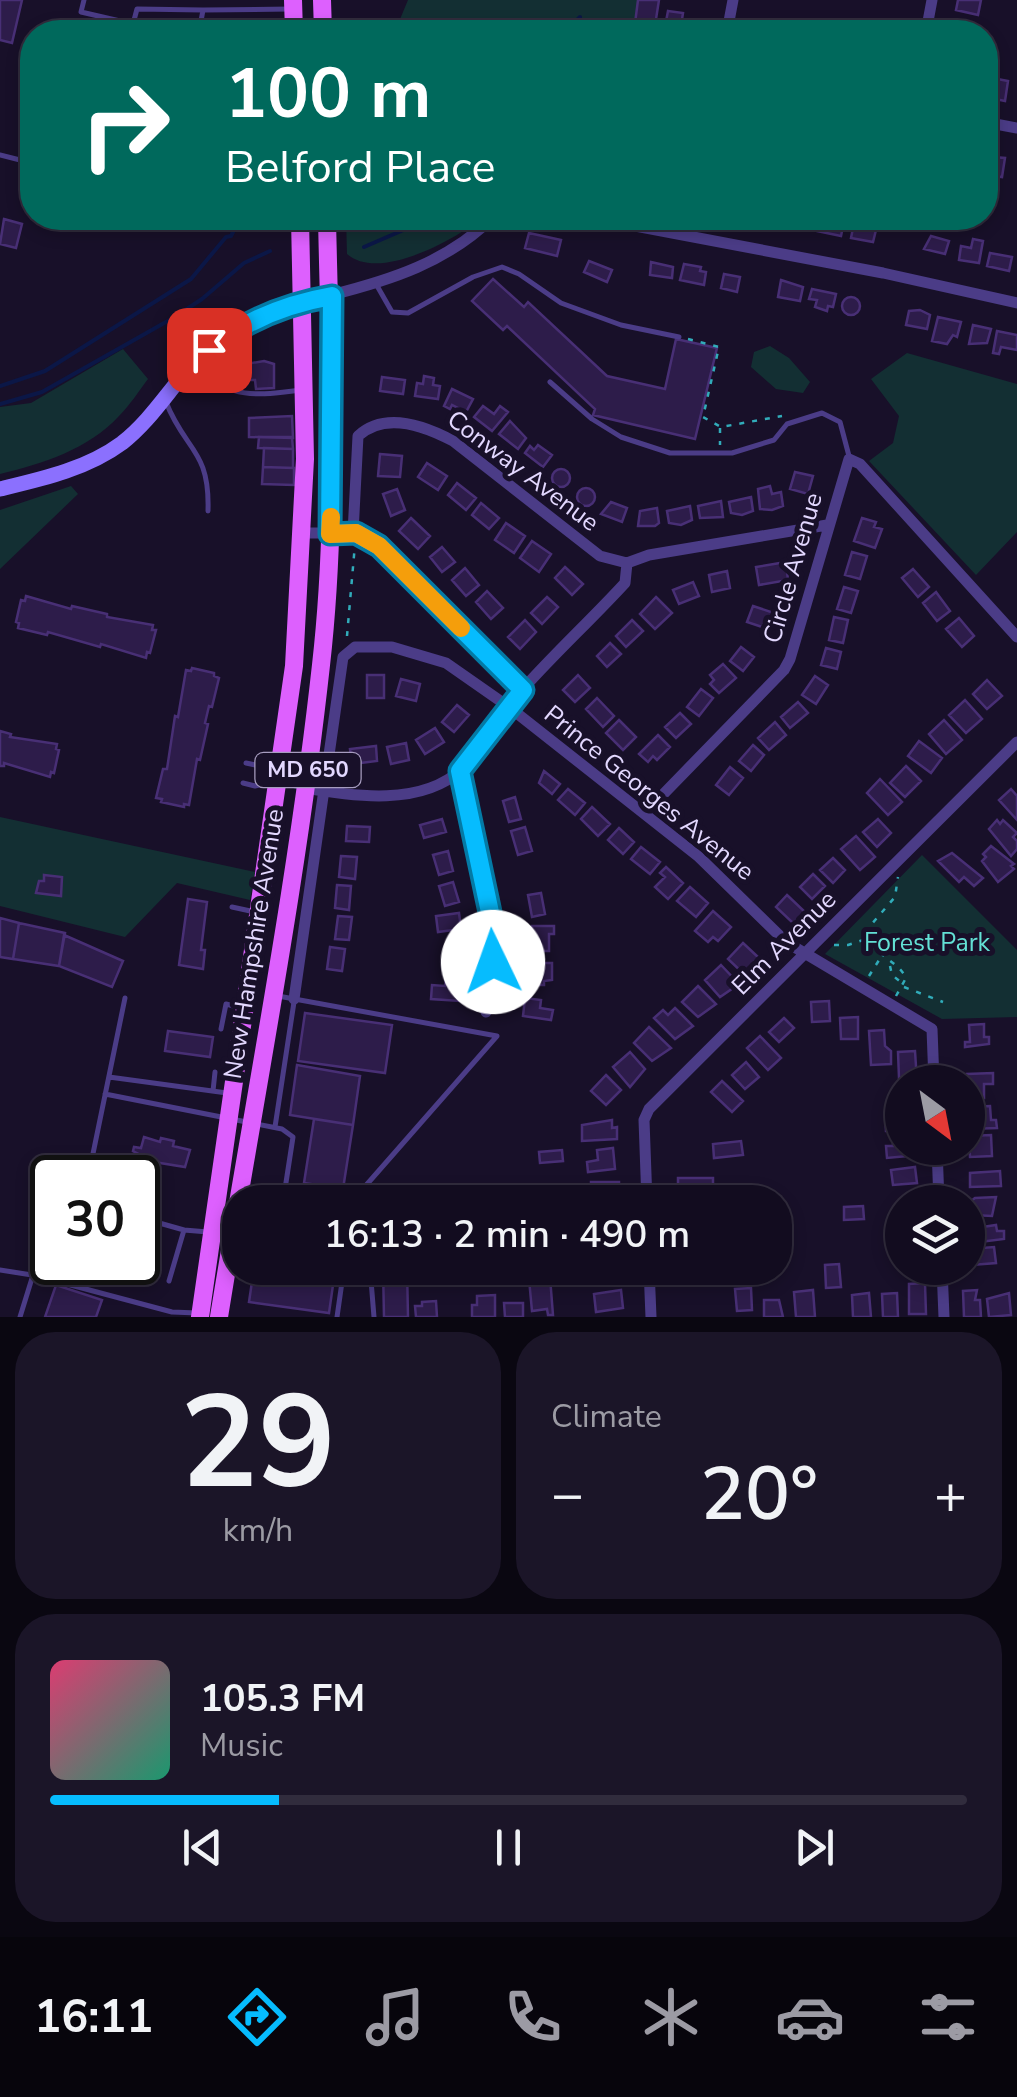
<!DOCTYPE html>
<meta charset="utf-8">
<style>
body{margin:0;font-family:"Nunito Sans",sans-serif;background:#1b1528;color:#f1f3f6;height:100vh;display:flex;flex-direction:column;font-size:38px;white-space:nowrap}
*{box-sizing:border-box;margin:0}
p{font-size:32px;color:#9c9ba4}
.icon{flex:none;width:55px;height:55px;fill:none;stroke:currentColor;stroke-width:2;stroke-linecap:round;stroke-linejoin:round}
.map{position:relative;height:1317px;overflow:hidden}
.drawer{display:flex;flex-direction:column;gap:15px;padding:15px;background:#0a0711;flex:1}
.drawer>*{flex:none}
.guide{position:absolute;left:20px;top:20px;width:978px;height:210px;border-radius:40px;box-shadow:0 5px 15px #0003,0 0 0 2px #312c3d;background:#00695c;color:#fff;overflow:hidden}
.needle{width:65px;rotate:148deg}
.controls{position:absolute;left:885px;top:1065px;display:grid;gap:20px}
.controls a{display:grid;place-items:center;width:100px;height:100px;border-radius:50%;background:#120c1f;box-shadow:0 5px 15px #0003,0 0 0 2px #312c3d;font-size:50px}
.speed{position:absolute;left:30px;top:1155px;display:flex;gap:20px;font-size:50px;font-weight:700;text-align:center}
.speed>*{display:grid;place-content:center;width:130px;height:130px;border-radius:50%;background:#120c1f;box-shadow:0 5px 15px #0003,0 0 0 2px #312c3d;line-height:1}
.speed .limit{border:5px solid #111;border-radius:15px;background:#fff;color:#111}
.pin{position:absolute;display:grid;place-items:center;width:85px;height:85px;color:#fff;margin:-42px;border-radius:20px;box-shadow:0 5px 15px #0006}
.me{position:absolute;width:110px;margin:-55px;rotate:357deg;stroke-linejoin:round;filter:drop-shadow(0 0 8px #0008)}
.turn{display:flex;align-items:center;gap:35px;height:210px;padding:0 40px;font-size:45px}
.turn .icon{width:130px;height:130px;stroke-width:2.5}
.turn b{display:block;font-size:70px;line-height:85px}
.big{font-size:75px;font-weight:600;line-height:1.1}
.drawer .tile{flex:1;display:flex;flex-direction:column;justify-content:center;gap:15px;min-width:0;padding:0 35px;border-radius:40px;background:#1b1528}
.drawer .dial{align-items:center;gap:0}
.dial b{font-size:130px;line-height:1}
.song{display:flex;align-items:center;gap:30px}
.cover{width:120px;height:120px;border-radius:15px;background:linear-gradient(135deg,hsl(340 70% 55%),hsl(160 70% 35%))}
.played{height:10px;border-radius:5px;background:linear-gradient(90deg,#06bcfe 25%,#312c3d 25%)}
.keys{display:flex;justify-content:space-around;direction:ltr}
.heat{display:flex;justify-content:space-between;align-items:center;font-size:55px;direction:ltr}
.drawer .tiles{flex:1;display:grid;gap:15px;grid-template-columns:1fr 1fr}
.tile:last-child{grid-column:span 2}
.trip{position:absolute;left:222px;top:1185px;width:570px;height:100px;border-radius:40px;background:#120c1f;box-shadow:0 5px 15px #0003,0 0 0 2px #312c3d;font-weight:600;line-height:100px;text-align:center}
.tabs{display:flex;height:160px;justify-content:space-around;align-items:center;background:#07050c;color:#9c9ba4}
.tabs .icon{width:70px;height:70px}
.tabs .active{color:#06bcfe}
.tabs b{font-size:45px;color:#f1f3f6}
.map>svg:first-child{display:block}
.green{fill:#132f33}
.lines{fill:none;stroke-linecap:round;stroke-linejoin:round}
.stream{stroke:#0b1747;stroke-width:4}
.building{fill:#2d1c4a;stroke:#482f75;stroke-width:2.5}
.path{stroke:#31acba;stroke-width:2.5;stroke-dasharray:5 8;stroke-linecap:butt}
.lane{stroke:#4b3c87;stroke-width:5}
.street{stroke:#4b3c87;stroke-width:11}
.secondary{stroke:#8b70fe;stroke-width:15}
.primary{stroke:#dd60fe;stroke-width:18}
.route-casing{stroke:#047aa5;stroke-width:25}
.route{stroke:#06bcfe;stroke-width:18}
.slow{stroke:#f59e0b;stroke-width:18}
.labels{text-anchor:middle;dominant-baseline:central;stroke-width:10;stroke-linejoin:round;paint-order:stroke}
.shield{fill:#181029;stroke:#a69cbf;stroke-width:2.5}
.shield-label{font-size:22px;font-weight:bold;fill:#e3d8ff}
.street-label{font-size:25px;fill:#e3d8ff;stroke:#181029}
.park-label{font-size:25px;fill:#63e0d5;stroke:#181029}
</style>
<div class="map">
<svg width="1017" height="1317" viewBox="0 0 1017 1317">
<rect width="100%" height="100%" fill="#181029"/>
<path class="green" d="M408,0H642L631,32H389L392,22L398,24Z
M346,218H482C454,240 379,282 347,254Z
M770,346L789,358L810,382L803,393L776,389L751,367L754,352Z
M123,349L148,379C139,391 130,405 119,416C89,449 42,464 0,474V407L31,403Z
M907,353L1017,384V532L976,575L869,461L893,443L899,416L871,379Z
M71,486L78,494L0,569V510Z
M0,817L255,872L250,900L177,883L125,937L0,906Z
M922,855L1017,950V1017L942,1019L825,954Z"/>
<g class="lines">
<path class="stream" d="M565,32L580,17
M222,218L232,229
M364,247L408,228L420,218
M0,386L45,371L191,279L226,237L231,236L240,218
M0,404L42,392L173,318L202,299L244,263L270,251"/>
</g>
<path class="building" d="M0,0H22L12,43L0,40Z
M638,0H659L654,32L634,31Z
M958,0H981L978,15L956,10Z
M668,11L683,13L680,32H664Z
M987,77L1008,81L1005,101L985,97Z
M993,157L1005,158L1002,177L985,175V165L992,166Z
M783,218H809L807,229L782,225Z
M855,218L866,220L865,223L871,224V229L876,230L873,242L851,238Z
M4,219L22,224L16,248L0,244Z
M819,219L844,222L841,236L817,231Z
M529,233L561,240L557,256L525,248Z
M931,236L949,241L945,254L924,249Z
M973,239L983,241L979,263L959,260L961,246L971,248Z
M990,253L1012,257L1009,271L987,266Z
M589,261L612,270L607,282L584,272Z
M651,262L673,267L672,278L650,275Z
M684,264L701,267L700,271L706,272L704,285L680,280Z
M724,274L740,277L737,292L721,288Z
M493,279L524,307L528,302L607,376L665,389L676,339L717,348L695,439L593,415L595,409L507,326L503,330L472,301Z
M781,280L803,287L800,301L778,297Z
M812,289L836,294L833,307L828,306L827,311L815,307L817,300L809,299Z
M842 306a9 9 0 1 1 18 0a9 9 0 1 1-18 0Z
M920,310L930,315L927,329L906,325L909,311Z
M938,317L961,322L957,337L953,335L947,344L932,341Z
M973,325L991,329L987,343L969,344Z
M997,331L1017,335V350L1001,347L999,354L993,353Z
M264,361L274,364V388L256,389L255,380H247L246,364Z
M424,376L434,378L433,385L440,386L438,399L415,396L417,383L423,384Z
M382,377L405,380L403,394L380,391Z
M452,389L473,399L466,412L452,405L450,409L444,406Z
M483,406L494,414L500,406L508,412L492,431L474,417Z
M292,416L293,438L249,437V418Z
M510,421L526,438L518,449L499,434Z
M259,437H292L293,449L258,448Z
M538,445L552,455L543,467L525,453L530,446L534,450Z
M264,448L293,449V468L263,467Z
M380,454L402,456L400,477L378,476Z
M427,463L447,476L438,490L418,477Z
M263,467L294,468V485L262,484Z
M552 478a9 9 0 1 1 18 0a9 9 0 1 1-18 0Z
M795,472L813,476L808,494L790,489Z
M457,483L476,498L466,510L448,495Z
M770,486L772,494L781,492L783,506L772,510L760,509L758,489Z
M577 497a9 9 0 1 1 18 0a9 9 0 1 1-18 0Z
M397,489L405,510L391,516L383,494Z
M751,497L753,511L742,515L731,513L729,502Z
M721,501L723,517L700,518L698,506Z
M611,502L627,508L622,522L601,514Z
M481,503L499,518L489,529L472,515Z
M690,506L692,520L681,525L669,523L667,511Z
M657,508L659,523L655,526H638L640,511Z
M411,518L430,536L418,549L399,531Z
M862,518L876,522L874,527L882,529L875,548L854,541Z
M506,523L525,536L514,553L495,540Z
M532,541L551,554L539,572L520,558Z
M442,547L455,562L442,572L430,557Z
M852,552L867,556L860,579L845,575Z
M786,562L788,580L759,585L756,567Z
M565,567L583,584L572,595L555,578Z
M465,568L479,585L466,596L452,580Z
M913,569L929,587L918,597L902,578Z
M727,571L730,588L712,592L709,575Z
M693,582L699,596L679,604L673,590Z
M844,587L858,591L851,613L837,609Z
M487,591L503,608L491,619L476,602Z
M936,592L950,611L937,621L923,603Z
M26,596L71,609L72,606L107,614V617L153,625L152,630H156L150,653L147,652L146,658L101,644L100,647L48,632L47,635L18,628L19,623L16,622L21,600L25,601Z
M547,597L558,607L542,624L531,613Z
M656,597L672,613L655,629L640,614Z
M753,606L774,613L768,629L747,622Z
M834,617L848,620L843,643L829,640Z
M959,618L974,636L962,647L946,629Z
M525,620L536,632L520,649L508,637Z
M632,620L643,631L626,647L616,636Z
M610,643L621,654L607,667L597,656Z
M741,647L754,657L743,671L730,661Z
M826,648L841,652L837,669L821,665Z
M723,664L736,678L719,693L710,684L714,680L710,675Z
M192,668L214,673V676L219,678L212,707L209,706L205,723L208,724L200,760L197,759L189,805L184,804V807L161,802L162,799L156,798L163,769H167L175,716L178,717L186,670L191,671Z
M367,675H384V698H367Z
M578,675L590,688L575,702L563,690Z
M815,676L828,685L816,704L802,695Z
M401,679L420,684L416,701L396,696Z
M987,680L1002,696L987,709L973,694Z
M701,689L713,698L699,716L687,707Z
M597,698L614,716L603,727L586,709Z
M965,700L982,719L966,733L949,715Z
M798,702L808,713L790,728L781,717Z
M457,705L469,715L454,732L442,722Z
M680,713L691,724L676,738L665,727Z
M619,720L636,737L623,750L606,733Z
M944,720L962,740L946,754L929,734Z
M775,722L786,735L769,750L758,738Z
M435,728L444,742L425,754L416,740Z
M0,731L11,734L10,737L57,744L56,749L59,750L54,773L51,772L50,777L4,763V766H0Z
M658,735L670,747L657,760L653,756L648,762L639,754Z
M919,741L942,758L931,773L908,756Z
M406,743L409,760L391,764L387,747Z
M753,745L764,755L751,771L739,761Z
M376,746L377,761L352,764L350,749Z
M906,766L921,781L905,797L890,783Z
M730,767L743,778L729,795L716,785Z
M544,771L560,784L552,794L539,783Z
M880,779L902,802L888,815L867,793Z
M568,789L585,803L575,815L558,800Z
M1011,789L1017,796V820L999,800Z
M515,797L521,819L509,822L503,801Z
M592,807L610,824L598,836L581,819Z
M442,819L446,832L424,838L420,825Z
M878,819L891,833L877,847L863,832Z
M997,820L1000,824L1003,820L1017,833L1013,837L1017,841V849L1011,856L989,829Z
M347,826L370,827L369,842L346,841Z
M525,827L532,851L518,855L511,831Z
M619,828L634,842L623,854L608,840Z
M856,836L875,857L860,870L841,849Z
M991,846L1014,864L1011,866L1014,869L998,882L982,861L986,857L983,854Z
M641,847L660,862L650,874L631,859Z
M448,851L453,871L439,875L433,855Z
M952,853L983,878L974,886L964,877L959,882L938,861Z
M341,856L357,857L355,879L339,877Z
M833,858L845,870L833,883L820,870Z
M666,867L683,883L668,899L655,887L665,877L660,873Z
M813,874L825,886L812,899L800,887Z
M44,875L62,877L61,896L36,893L39,881H44Z
M453,882L459,902L445,906L439,886Z
M337,885L351,886L349,910L335,908Z
M690,887L708,903L696,917L677,901Z
M541,893L545,914L532,917L528,895Z
M787,895L805,912L794,924L776,907Z
M188,899L207,902L201,950H205L203,969L179,965Z
M713,911L731,927L718,941L713,937L708,942L695,931Z
M459,913L461,929L438,932L436,916Z
M338,916L352,917L349,940L335,939Z
M0,918L19,923L13,959L0,957Z
M19,923L65,933L59,966L13,959Z
M532,926H554V934H549V951H526V932H532Z
M64,935L123,961L112,987L59,966Z
M743,943L759,958L746,976L728,959Z
M330,947L345,949L342,971L327,969Z
M447,947H462L461,968H446Z
M530,963H552V980L544,981V985H530Z
M721,965L739,984L720,997L705,980Z
M446,978L462,979L460,1001L431,999L432,985L445,986Z
M698,986L716,1004L698,1017L682,1002Z
M525,998L541,1000L540,1008L553,1010L551,1020L523,1016Z
M829,1001L830,1021L812,1022L811,1002Z
M675,1008L693,1026L675,1039L654,1018L663,1010L668,1015Z
M305,1013L392,1025L385,1073L298,1061Z
M858,1017V1039H841L840,1018Z
M784,1018L794,1028L779,1042L769,1032Z
M984,1024V1037H989V1044L965,1047V1042H970L969,1025Z
M649,1027L671,1048L652,1061L634,1043Z
M884,1030L885,1046L891,1051V1064L871,1065L869,1031Z
M168,1031L213,1037L210,1057L165,1051Z
M760,1036L781,1058L768,1070L747,1048Z
M915,1051L917,1082H904V1078H899L898,1052Z
M630,1052L645,1069L630,1087L613,1067Z
M746,1062L759,1077L745,1089L732,1075Z
M297,1065L360,1076L353,1125L290,1115Z
M993,1073V1084H984V1098L968,1099V1082H962H967V1074Z
M606,1075L621,1090L606,1105L591,1091Z
M722,1081L743,1101L732,1112L711,1092Z
M990,1106L991,1120H996L997,1128L968,1129V1107Z
M902,1111V1131H886L885,1112Z
M314,1119L353,1125L343,1189L304,1183Z
M612,1120V1128L617,1127V1139L582,1141V1125Z
M991,1135L992,1156L970,1157L969,1136Z
M144,1137L160,1142L161,1138L174,1141L173,1146L190,1150L185,1167L154,1162L133,1151L134,1147L141,1148Z
M902,1139V1148H918V1155L887,1158L886,1146H893V1140Z
M741,1141L743,1155L714,1158L713,1144Z
M613,1148L615,1169L588,1172L587,1162L598,1160L597,1150Z
M562,1150L563,1161L540,1163L539,1152Z
M915,1167L917,1183L893,1185L891,1170Z
M1000,1171L1001,1186L970,1187V1173Z
M678,1178H713V1194H678Z
M591,1182H619V1197H597V1190H591Z
M996,1197L992,1216L972,1215L971,1201L975,1198Z
M863,1206L864,1219L844,1220V1207Z
M996,1225L997,1231H1004V1239L971,1243L969,1229Z
M138,1240L153,1245L143,1280L80,1262H138Z
M994,1247L996,1263L972,1265L970,1249Z
M839,1264L841,1287L826,1288L825,1265Z
M254,1268H295V1273L334,1278L329,1313L249,1302Z
M295,1268H335L334,1278L295,1273Z
M383,1268H407L408,1317H384Z
M592,1268H621L623,1280L594,1284Z
M550,1277L553,1315H548L547,1309L532,1311L529,1279Z
M925,1283L926,1314H909V1284Z
M56,1285L102,1300L96,1317H45Z
M751,1288L752,1310L737,1311L735,1289Z
M621,1290L623,1308L596,1312L594,1294Z
M813,1290L815,1317H796L794,1292Z
M977,1290L975,1300H980L981,1317H964L963,1291Z
M869,1293L871,1317H853L852,1295Z
M897,1293L898,1317H883L882,1294Z
M1009,1293L1011,1315L989,1317L987,1299Z
M495,1295V1317H472V1305H477V1296Z
M764,1300H779L783,1317H764Z
M436,1301L437,1317H416L415,1306H422V1302Z
M504,1303H523V1317H505Z"/>
<g class="lines">
<path class="path" d="M688,339L719,347L703,417L721,427L782,416
M720,428V445
M347,636L355,544
M834,945H848L869,938
M890,966L892,975L902,983
M869,976L881,957
M904,987L943,1002
M896,996L906,978C896,957 872,960 870,926L895,897L898,877"/>
<path class="lane" d="M84,0L81,12L133,24L137,9L203,10
M326,28L351,32
M199,32L203,10L291,9
M0,155L32,163
M376,284L392,312L408,313L473,277L502,267L519,274L561,303L621,325L679,337
M195,368C232,399 255,396 301,390
M550,382L592,419L621,437L670,453H732L774,440L787,424L822,413L840,422L849,456
M166,402C185,451 210,449 208,511
M246,763L265,767L272,775
M243,783L255,786L277,781L303,788
M232,907L255,912
M278,996L497,1036L354,1199L285,1189
M221,1029L226,1004L241,1008
M109,1077L227,1093
M213,1091L215,1072
M105,1094L282,1129L293,1137L283,1202
M275,1127L294,1002
M88,1178L125,998
M138,1217L184,1230L208,1232
M370,1268L374,1317
M0,1270L32,1275
M169,1281L184,1230
M20,1317L33,1275L172,1312L197,1313
M337,1317L344,1268"/>
<path class="street" d="M727,32L733,0
M926,32L932,0
M985,122L1017,128
M593,218L883,273L1017,303
M331,295C391,280 447,262 492,218
M303,533H356L379,546L523,689
M353,533L358,436C385,411 425,426 453,441L600,556L627,563L649,555L827,525
M460,771L491,917L493,962L486,1012
M305,788C354,796 421,807 462,769C487,747 501,714 523,689C555,653 592,619 625,583L627,563
M645,813L784,670L790,659L849,459L860,464L1017,637
M294,999L343,657L355,647H392L446,663L509,707L699,857L786,942L932,1029L934,1082
M937,1148L939,1202
M647,1202L644,1120L649,1109L1017,742
M649,1268L651,1317
M942,1268L944,1317"/>
<path class="secondary" d="M0,489C42,479 87,469 122,443C145,425 161,402 179,380C219,332 272,306 331,295"/>
<path class="primary" d="M293,0L294,32
M322,0L323,32
M200,1317L294,666L305,459L300,218
M219,1317C254,1100 297,884 321,665C338,516 330,367 327,218"/>
</g>
<g class="lines">
<g class="route-casing">
<path id="route" d="M209,350C245,320 286,304 332,296L330,534L356,533L379,546L523,690L460,771L491,917L493,962"/>
</g>
<use href="#route" class="route"/>
<path class="slow" d="M331,517L330,534L356,533L379,546L461,628"/>
</g>
<g class="labels">
<rect class="shield" x="255.5" y="753" width="105" height="34" rx="8"/>
<g class="shield-label">
<text x="308" y="770">MD 650</text>
</g>
<g class="street-label">
<text transform="translate(523 471) rotate(37)">Conway Avenue</text>
<text transform="translate(793 568) rotate(-74)">Circle Avenue</text>
<text transform="translate(649 793) rotate(39)">Prince Georges Avenue</text>
<text transform="translate(784 943) rotate(-45)">Elm Avenue</text>
<text transform="translate(254 944) rotate(-81)">New Hampshire Avenue</text>
</g>
<g class="park-label">
<text x="927" y="943">Forest Park</text>
</g>
</g>
</svg>
<div class="controls">
<a><svg class="needle" viewBox="-14 -14 28 28"><path d="M0-13l5 13h-10z" fill="#e53935"/><path d="M0 13l5-13h-10z" fill="#9c9ba4"/></svg></a>
<a><svg class="icon" aria-label="layers" viewBox="0 0 24 24"><path d="M12 4l9 5-9 5-9-5zM3 14l9 5 9-5"/></svg></a>
</div>
<div class="speed"><div class="limit">30</div></div>
<div class="pin" style="left:209px;top:350px;background:#d93025"><svg class="icon" aria-label="arrive" viewBox="0 0 24 24"><path d="M6 21V4h12l-3 4 3 4H6"/></svg></div>
<svg class="me" style="left:493px;top:962px" viewBox="-20 -20 40 40"><circle r="19" fill="#fff"/><path d="M0-13L10 11 0 6-10 11z" fill="#06bcfe"/></svg>
<div class="trip">16:13 · 2 min · 490 m</div>
<div class="guide">
<div class="turn"><svg class="icon" aria-label="right" viewBox="0 0 24 24"><path d="M7 20v-9h11M14 6l5 5-5 5"/></svg><div><b>100 m</b>Belford Place</div></div>
</div>
</div>
<section class="drawer">
<div class="tiles">
<div class="tile dial"><b>29</b><p>km/h</p></div>
<div class="tile"><p>Climate</p>
<div class="heat"><a>−</a><b class="big">20°</b><a>+</a></div>
</div>
<div class="tile">
<div class="song"><i class="cover"></i><div><b>105.3 FM</b><p>Music</p></div></div>
<div class="played"></div>
<div class="keys"><svg class="icon" aria-label="previous" viewBox="0 0 24 24"><path d="M18 5L8 12l10 7zM5 5v14"/></svg><svg class="icon" aria-label="pause" viewBox="0 0 24 24"><path d="M8 5v14M16 5v14"/></svg><svg class="icon" aria-label="next" viewBox="0 0 24 24"><path d="M6 5l10 7-10 7zM19 5v14"/></svg></div>
</div>
</div>
</section>
<nav class="tabs">
<b>16:11</b>
<svg class="icon active" aria-label="directions" viewBox="0 0 24 24"><path d="M12 3l9 9-9 9-9-9zM9 14v-3h6M13 9l2 2-2 2"/></svg>
<svg class="icon" aria-label="music" viewBox="0 0 24 24"><path d="M9 18V5l10-2v13"/><circle cx="6" cy="18" r="3"/><circle cx="16" cy="16" r="3"/></svg>
<svg class="icon" aria-label="phone" viewBox="0 0 24 24"><path d="M5 4h4l2 5-3 2q2 4 5 5l2-3 5 2v4C11 20 4 13 5 4z"/></svg>
<svg class="icon" aria-label="climate" viewBox="0 0 24 24"><path d="M12 3v18M4 7l16 10M4 17L20 7"/></svg>
<svg class="icon" aria-label="car" viewBox="0 0 24 24"><path d="M5 17H2v-5l4-1 3-4h7l3 4 3 1v5h-3M9 17h6M6 11h13"/><circle cx="7" cy="17" r="2"/><circle cx="17" cy="17" r="2"/></svg>
<svg class="icon" aria-label="filters" viewBox="0 0 24 24"><path d="M4 7h16M4 17h16"/><circle cx="9" cy="7" r="2"/><circle cx="15" cy="17" r="2"/></svg>
</nav>
